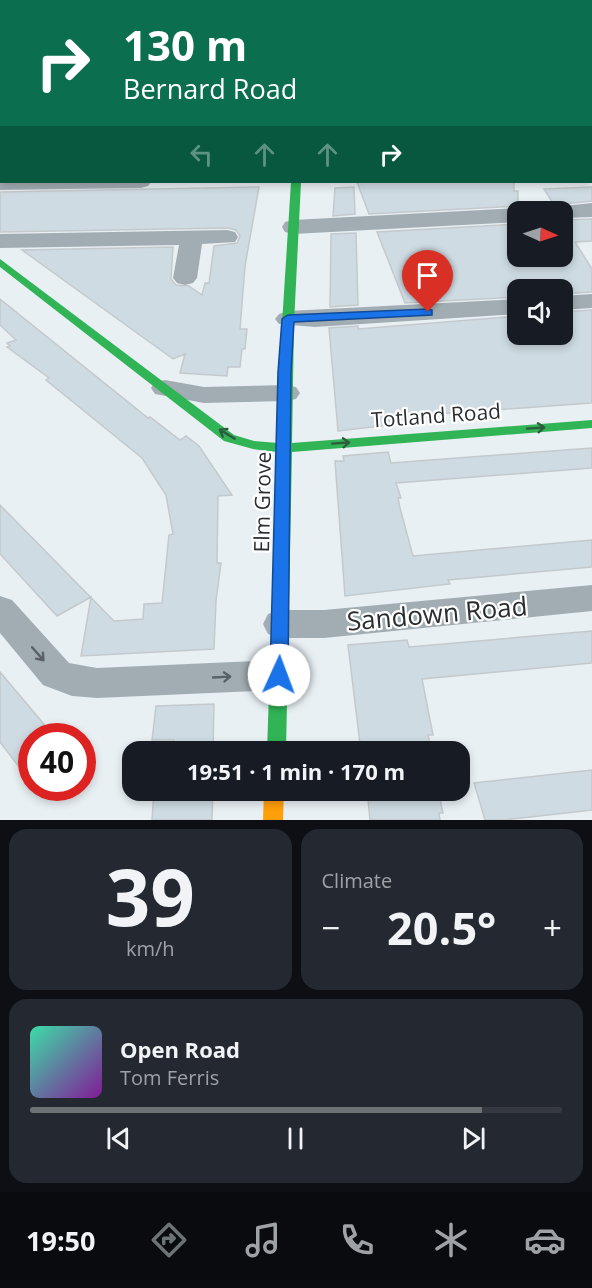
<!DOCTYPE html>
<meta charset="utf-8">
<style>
body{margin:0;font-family:"Open Sans",sans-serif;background:#242831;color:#f1f3f6;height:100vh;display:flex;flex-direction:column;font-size:22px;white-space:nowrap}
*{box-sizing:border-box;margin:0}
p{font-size:20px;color:#9ea1a6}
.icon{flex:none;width:33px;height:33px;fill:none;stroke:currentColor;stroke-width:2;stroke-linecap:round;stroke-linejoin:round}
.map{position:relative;height:820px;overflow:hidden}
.drawer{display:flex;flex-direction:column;gap:9px;padding:9px;background:#0d0f14;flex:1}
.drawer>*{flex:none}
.top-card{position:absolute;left:0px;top:0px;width:592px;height:183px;box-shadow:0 3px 9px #0003;background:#0b6e4f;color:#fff;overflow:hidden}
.needle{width:39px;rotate:93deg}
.tools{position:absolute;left:507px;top:201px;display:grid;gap:12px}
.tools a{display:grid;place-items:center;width:66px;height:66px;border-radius:12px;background:#171b24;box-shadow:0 3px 9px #0003;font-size:30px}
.speed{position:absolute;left:18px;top:723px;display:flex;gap:12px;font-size:30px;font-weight:700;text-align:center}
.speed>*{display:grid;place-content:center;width:78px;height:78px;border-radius:50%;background:#171b24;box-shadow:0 3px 9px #0003;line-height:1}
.speed .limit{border:9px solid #d22;background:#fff;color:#111}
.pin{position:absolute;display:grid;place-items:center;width:51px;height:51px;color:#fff;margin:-62px -26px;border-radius:50% 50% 50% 0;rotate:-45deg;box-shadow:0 0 6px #0007}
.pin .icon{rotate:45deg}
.me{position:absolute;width:66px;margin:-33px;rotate:2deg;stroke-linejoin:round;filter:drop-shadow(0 0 4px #0008)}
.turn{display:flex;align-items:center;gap:21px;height:126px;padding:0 24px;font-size:27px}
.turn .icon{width:78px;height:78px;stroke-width:2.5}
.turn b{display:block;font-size:42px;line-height:51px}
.lanes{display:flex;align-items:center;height:57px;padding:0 24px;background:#0003;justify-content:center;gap:30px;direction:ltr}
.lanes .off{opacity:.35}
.big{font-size:45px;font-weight:700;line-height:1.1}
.drawer .card{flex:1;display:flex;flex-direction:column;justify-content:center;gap:9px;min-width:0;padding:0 21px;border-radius:18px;background:#242831}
.drawer .dial{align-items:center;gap:0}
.dial b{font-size:78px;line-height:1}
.song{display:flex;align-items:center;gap:18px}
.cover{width:72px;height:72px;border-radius:9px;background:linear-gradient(135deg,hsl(160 70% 55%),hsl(290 70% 35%))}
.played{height:6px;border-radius:3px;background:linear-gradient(90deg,#6d7275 85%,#363941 85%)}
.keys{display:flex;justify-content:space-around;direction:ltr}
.heat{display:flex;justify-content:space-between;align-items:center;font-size:33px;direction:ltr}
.drawer .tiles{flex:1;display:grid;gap:9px;grid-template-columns:1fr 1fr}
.card:last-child{grid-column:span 2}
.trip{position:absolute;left:122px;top:741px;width:348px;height:60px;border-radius:18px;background:#171b24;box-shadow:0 3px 9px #0003;font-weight:700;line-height:60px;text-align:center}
.tabs{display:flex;height:96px;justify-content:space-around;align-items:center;background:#090b0e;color:#9ea1a6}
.tabs .icon{width:42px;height:42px}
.tabs .current{color:#6d7275}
.tabs b{font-size:27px;color:#f1f3f6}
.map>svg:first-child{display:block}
.building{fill:#cedbe2;stroke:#c4c9cc;stroke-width:1.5}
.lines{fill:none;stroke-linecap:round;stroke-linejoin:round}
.street{fill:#a2adb3;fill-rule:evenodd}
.fast{fill:#30b455;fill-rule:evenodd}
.slow{fill:#ff9f0a;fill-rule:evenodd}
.oneway{stroke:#2c5d3e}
.oneway2{stroke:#5a6165}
.route{fill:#1a73e8;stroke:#114b97;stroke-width:1.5}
.labels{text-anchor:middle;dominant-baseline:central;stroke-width:4.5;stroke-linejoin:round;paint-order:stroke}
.street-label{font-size:21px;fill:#2a2e31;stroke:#fff}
.near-street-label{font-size:26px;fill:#2a2e31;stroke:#fff}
</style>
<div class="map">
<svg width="592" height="820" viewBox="0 0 592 820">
<rect width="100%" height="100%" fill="#e9f0f4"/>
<path class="building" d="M357,182H514V191H518V206L369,214Z
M259,187L245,266L240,329H247L245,349H242L240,367H228L227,376L180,373L185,354L173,359L22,250L173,247L171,279L176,285L189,286L202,295L205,283H209L214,246L237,243L240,236L236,230L227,228L0,232V192Z
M354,187L355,214L333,216L335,188Z
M592,187V201L554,205L544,189Z
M592,219V241L575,242L592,269V292L562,294V290L553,287L518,289V297L405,303L377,232L518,224V263L562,261V220Z
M356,233L358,305L330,307L331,234Z
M0,299L148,418L150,417L180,440L186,436L199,446L232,495L218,496L217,563H221L216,601L214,649L81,656L91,597L57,616L0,554V505L114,621L143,619L144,604L162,603L169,535L173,534L166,495L142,458L46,380L49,378L7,347L10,346L7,343L16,340L0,325Z
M592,310V403L422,415L424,421L338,431L329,328L358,326V329L518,316V334H562V312Z
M592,448V468L396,483L401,498H398L400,508L413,556L592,540V567L448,580L450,584L345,596L335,461H344L343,456L388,452L391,463Z
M592,631V663L422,679L433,735H428L432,752H361L348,645L407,640L409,647Z
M0,672L54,736H32V784L0,742Z
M214,704L213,752H173L174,740H152L156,706Z
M592,770V810L504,820H485L474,783Z
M154,790H213L212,820H152Z
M367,790H438L443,813H439L440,820H370Z"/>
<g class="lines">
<path class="street" d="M221,0H240L241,2H222Z
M392,0H415L416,2H393Z
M456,0H470L455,2Z
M566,0H585L565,2Z
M0,23H2V33H0Z
M591,26H592V36H591Z
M0,55H2V65H0Z
M591,81H592V91H591Z
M0,90H2V100H0Z
M0,130H2V142H0Z
M591,136H592V148H591Z
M0,178L2,182H151L148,186L141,188L0,190Z
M592,203V217L562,218V212H551L554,207Z
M518,208L527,212H518V222L293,234L285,232L282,227L285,222L293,220Z
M227,230L235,232L238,237L235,242L202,244L197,278L193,283L185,285L177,283L173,278L179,245L0,248V234Z
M592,294V308L562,310V296Z
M518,299V314L315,327L279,324L275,319L279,314L288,311Z
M165,380L204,387L286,385L296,387L300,393L296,399L286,401L204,403L155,394L151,388L155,382Z
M592,585V611L324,638H281L268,634L263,624L268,614L281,610H324Z
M0,596L12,600L69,663L97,668L279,660L292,664L298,675L292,686L279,690L97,698L72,696L43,685L0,633Z"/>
<path class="fast" d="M349,0H355L348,2Z
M291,182H301L294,324L292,443L592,420V428L292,452L286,752H267L277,452L253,449L224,441L0,267V259L234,435L254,441L278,443L282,324Z"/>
<path class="slow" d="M264,790H284L283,820H263Z"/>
</g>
<defs><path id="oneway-shaft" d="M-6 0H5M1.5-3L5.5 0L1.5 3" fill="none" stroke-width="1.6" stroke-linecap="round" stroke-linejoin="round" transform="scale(1.5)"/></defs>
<g class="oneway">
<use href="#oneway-shaft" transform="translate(536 428) rotate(-4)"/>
<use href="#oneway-shaft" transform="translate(227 434) rotate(-149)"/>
<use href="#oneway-shaft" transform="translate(341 443) rotate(-4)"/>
</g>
<g class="oneway2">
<use href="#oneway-shaft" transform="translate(38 654) rotate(49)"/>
<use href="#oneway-shaft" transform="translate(222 677) rotate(-3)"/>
</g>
<path class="route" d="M428,309L432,310V315L294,322L291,372L288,675L285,680L279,682L273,680L270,675L278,372L282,319L288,315Z"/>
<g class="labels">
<g class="street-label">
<text transform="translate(436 415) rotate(-4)">Totland Road</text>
<text transform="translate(262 502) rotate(-89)">Elm Grove</text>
</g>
<g class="near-street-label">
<text transform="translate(437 613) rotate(-5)">Sandown Road</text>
</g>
</g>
</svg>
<div class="tools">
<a><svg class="needle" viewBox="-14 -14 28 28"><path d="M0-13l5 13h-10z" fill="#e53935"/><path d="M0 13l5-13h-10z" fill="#9ea1a6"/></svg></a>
<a><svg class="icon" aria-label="sound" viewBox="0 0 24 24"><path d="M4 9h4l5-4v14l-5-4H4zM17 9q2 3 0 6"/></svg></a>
</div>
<div class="speed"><div class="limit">40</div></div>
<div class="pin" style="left:428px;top:312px;background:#d93025"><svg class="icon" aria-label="arrive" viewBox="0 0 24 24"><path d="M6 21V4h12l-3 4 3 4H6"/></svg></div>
<svg class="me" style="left:279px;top:675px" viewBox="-20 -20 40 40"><circle r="19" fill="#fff"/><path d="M0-13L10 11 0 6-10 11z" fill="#1a73e8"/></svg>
<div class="trip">19:51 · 1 min · 170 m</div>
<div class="top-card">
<div class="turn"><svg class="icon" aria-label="right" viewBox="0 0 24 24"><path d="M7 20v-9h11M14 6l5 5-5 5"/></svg><div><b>130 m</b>Bernard Road</div></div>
<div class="lanes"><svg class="icon off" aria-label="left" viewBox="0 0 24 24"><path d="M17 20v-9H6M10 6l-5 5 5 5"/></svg><svg class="icon off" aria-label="ahead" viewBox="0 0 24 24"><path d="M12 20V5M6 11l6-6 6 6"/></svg><svg class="icon off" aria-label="ahead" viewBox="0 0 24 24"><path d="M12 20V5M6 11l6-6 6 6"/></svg><svg class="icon" aria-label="right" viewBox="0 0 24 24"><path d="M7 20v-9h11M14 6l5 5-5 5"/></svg></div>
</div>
</div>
<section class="drawer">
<div class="tiles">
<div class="card dial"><b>39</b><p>km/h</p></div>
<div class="card"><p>Climate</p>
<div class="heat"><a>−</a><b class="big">20.5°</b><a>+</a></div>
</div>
<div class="card">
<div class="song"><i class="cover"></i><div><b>Open Road</b><p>Tom Ferris</p></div></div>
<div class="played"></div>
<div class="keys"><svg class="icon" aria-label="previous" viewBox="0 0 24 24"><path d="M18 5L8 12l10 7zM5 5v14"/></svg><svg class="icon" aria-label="pause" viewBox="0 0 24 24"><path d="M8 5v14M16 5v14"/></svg><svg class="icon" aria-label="next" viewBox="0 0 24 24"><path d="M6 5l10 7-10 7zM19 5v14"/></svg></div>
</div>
</div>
</section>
<nav class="tabs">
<b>19:50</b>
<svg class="icon current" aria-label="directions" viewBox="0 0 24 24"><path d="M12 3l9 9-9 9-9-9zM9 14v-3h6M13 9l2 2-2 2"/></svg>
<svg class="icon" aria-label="music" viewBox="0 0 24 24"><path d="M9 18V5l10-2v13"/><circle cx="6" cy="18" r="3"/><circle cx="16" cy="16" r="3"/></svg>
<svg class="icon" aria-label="phone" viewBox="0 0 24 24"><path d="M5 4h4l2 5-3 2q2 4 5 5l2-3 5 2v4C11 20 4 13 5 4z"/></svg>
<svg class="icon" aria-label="climate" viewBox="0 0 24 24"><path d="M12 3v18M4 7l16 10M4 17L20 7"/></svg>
<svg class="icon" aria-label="car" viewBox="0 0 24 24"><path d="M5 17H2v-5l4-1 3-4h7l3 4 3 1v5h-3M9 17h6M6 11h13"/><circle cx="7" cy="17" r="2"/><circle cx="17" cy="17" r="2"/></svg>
</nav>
